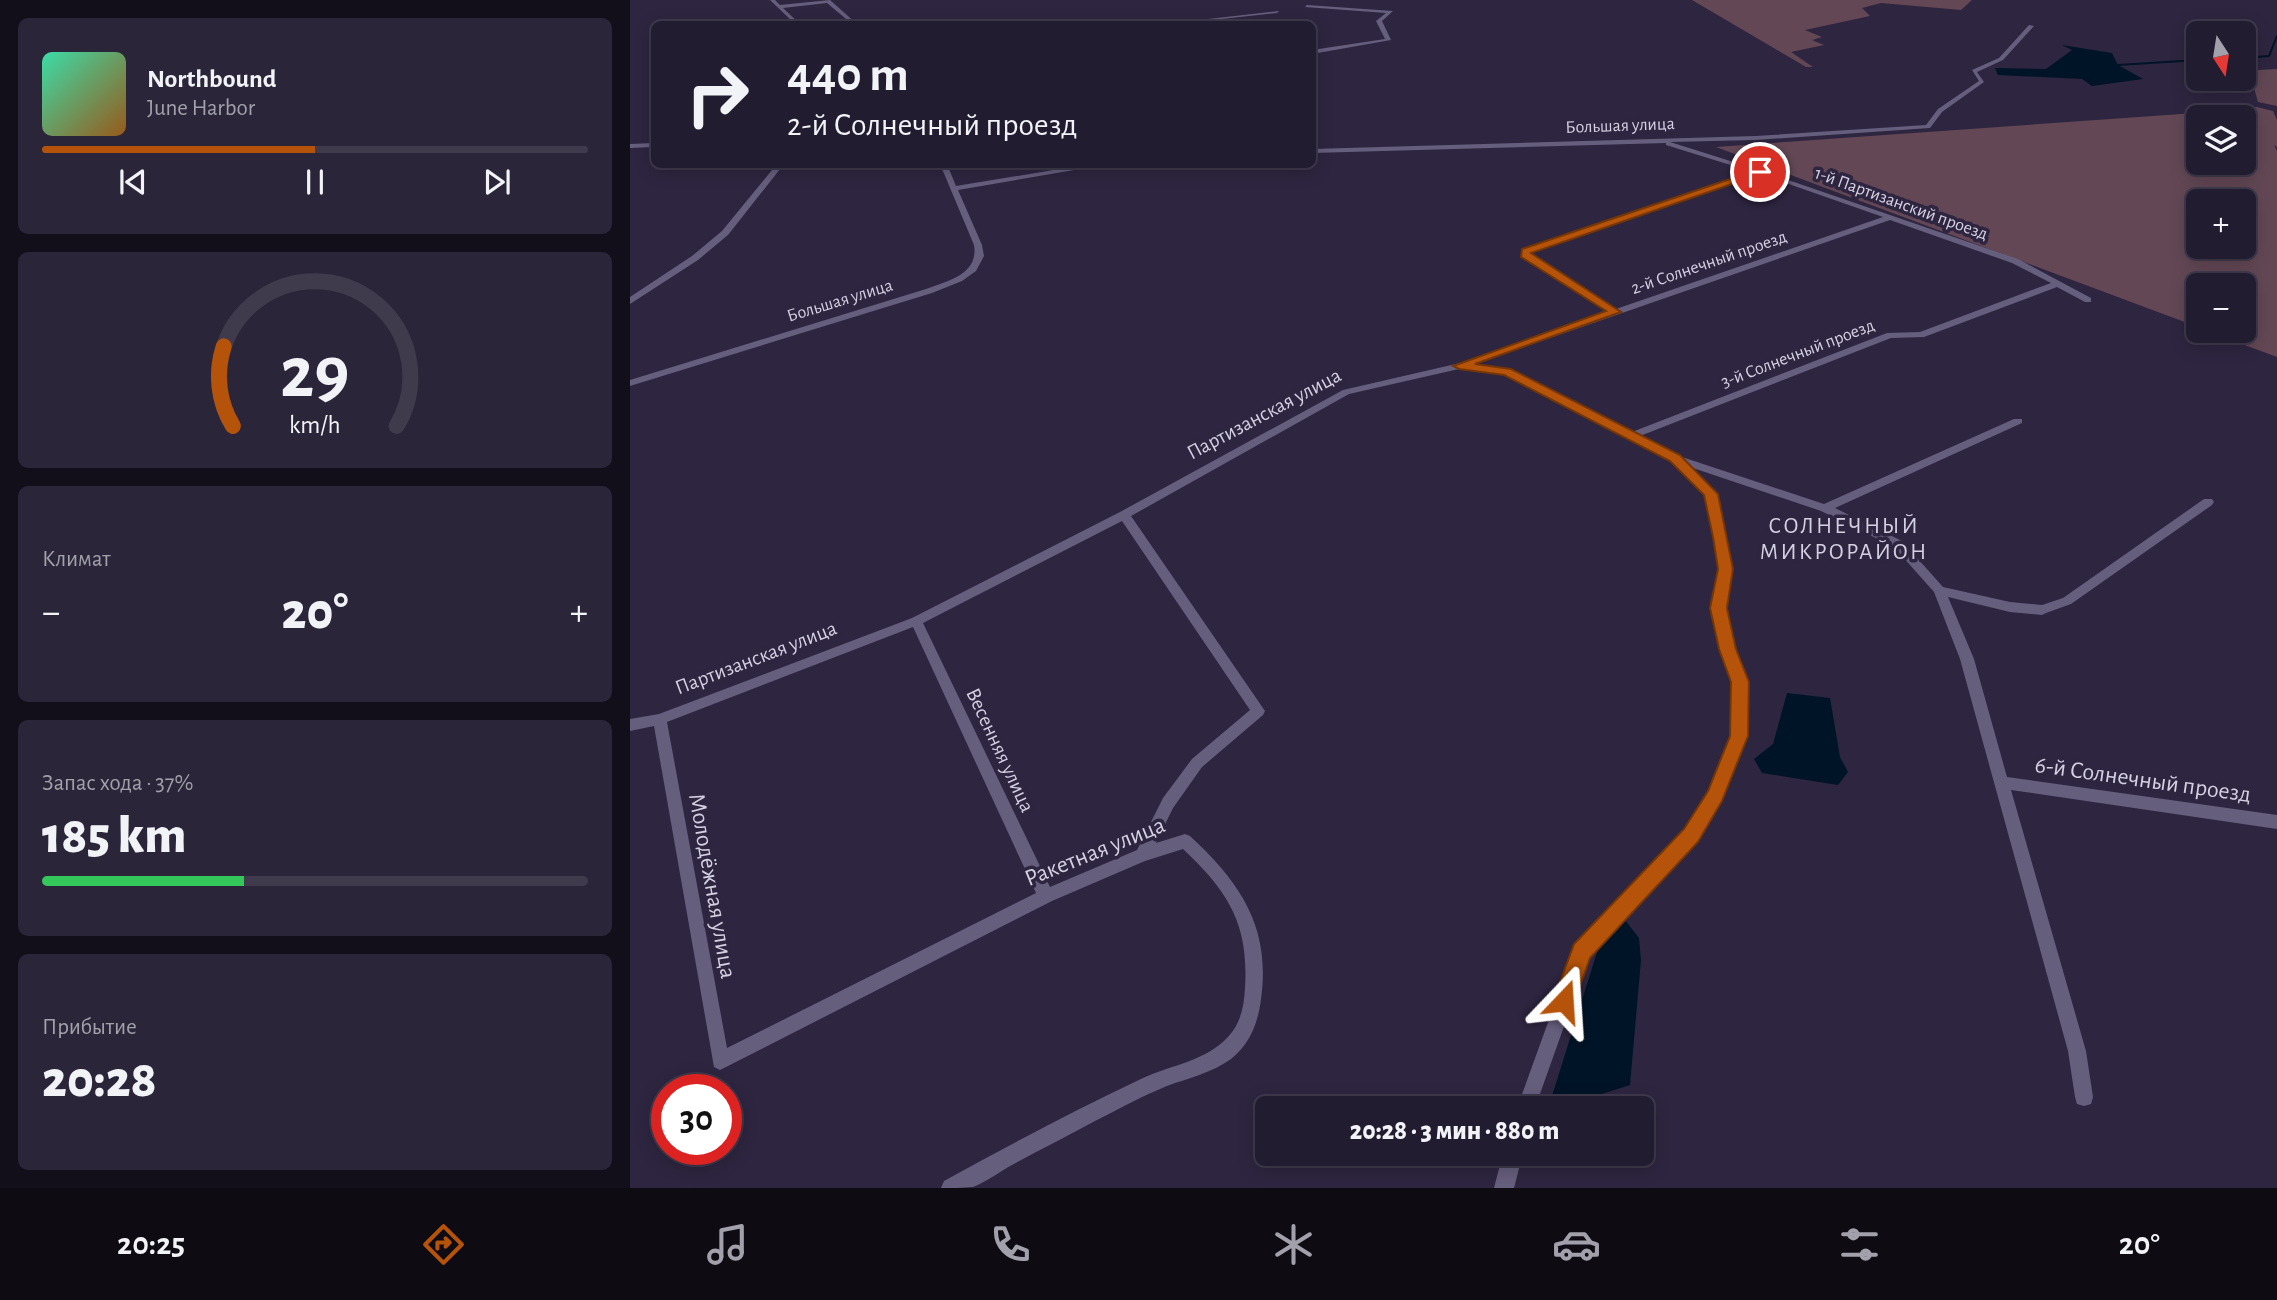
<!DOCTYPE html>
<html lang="ru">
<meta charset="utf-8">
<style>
body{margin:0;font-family:"Alegreya Sans",sans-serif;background:#2a2538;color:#f1f3f6;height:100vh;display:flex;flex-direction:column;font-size:26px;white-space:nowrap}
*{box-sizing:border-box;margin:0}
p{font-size:23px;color:#a2a1ab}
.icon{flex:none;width:38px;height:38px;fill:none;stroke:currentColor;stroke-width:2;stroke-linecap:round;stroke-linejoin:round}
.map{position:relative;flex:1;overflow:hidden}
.drawer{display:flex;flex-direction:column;gap:18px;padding:18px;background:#130f1a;width:630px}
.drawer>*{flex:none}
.banner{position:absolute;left:21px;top:21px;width:665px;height:147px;border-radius:10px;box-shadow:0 4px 18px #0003,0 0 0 2px #3f3a4c;background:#221c30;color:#f1f3f6;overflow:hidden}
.needle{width:46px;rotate:168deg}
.controls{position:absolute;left:1556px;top:21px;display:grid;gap:14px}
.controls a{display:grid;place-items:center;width:70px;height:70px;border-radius:10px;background:#221c30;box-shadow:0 4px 18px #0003,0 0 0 2px #3f3a4c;font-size:35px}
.speed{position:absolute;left:21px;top:1074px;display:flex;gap:14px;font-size:35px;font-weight:700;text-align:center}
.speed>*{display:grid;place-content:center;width:91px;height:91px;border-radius:50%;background:#221c30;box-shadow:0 4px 18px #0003,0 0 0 2px #3f3a4c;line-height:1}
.speed .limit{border:10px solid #d22;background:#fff;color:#111}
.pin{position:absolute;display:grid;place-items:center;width:60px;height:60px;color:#fff;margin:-30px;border:4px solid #fff;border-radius:50%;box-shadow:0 2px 7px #0007}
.me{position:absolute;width:77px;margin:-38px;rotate:20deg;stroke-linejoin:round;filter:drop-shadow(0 0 5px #0008)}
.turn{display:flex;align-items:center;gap:24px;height:147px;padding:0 21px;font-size:32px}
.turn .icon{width:91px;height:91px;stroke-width:2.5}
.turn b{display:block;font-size:49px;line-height:60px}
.big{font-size:52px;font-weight:800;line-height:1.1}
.drawer .widget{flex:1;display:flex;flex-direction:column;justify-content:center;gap:10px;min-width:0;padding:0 24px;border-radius:10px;background:#2a2538}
.drawer .dial{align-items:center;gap:0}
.dial svg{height:182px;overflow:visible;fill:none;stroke:#3f3a4c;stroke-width:7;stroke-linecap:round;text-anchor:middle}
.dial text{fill:#f1f3f6;stroke:none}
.song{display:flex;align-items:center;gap:21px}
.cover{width:84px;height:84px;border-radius:10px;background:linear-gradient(135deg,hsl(160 70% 55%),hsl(30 70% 35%))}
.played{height:7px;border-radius:4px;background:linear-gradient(90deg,#b45309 50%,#3f3a4c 50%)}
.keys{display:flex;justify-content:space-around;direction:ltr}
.heat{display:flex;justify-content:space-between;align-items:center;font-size:38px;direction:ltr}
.charge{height:10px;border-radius:5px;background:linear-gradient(90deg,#34c759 37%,#3f3a4c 0)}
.trip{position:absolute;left:625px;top:1096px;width:399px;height:70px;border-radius:10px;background:#221c30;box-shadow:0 4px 18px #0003,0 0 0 2px #3f3a4c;font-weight:800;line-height:70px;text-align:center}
.tabs{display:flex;height:112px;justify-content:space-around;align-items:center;background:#0e0b13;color:#a2a1ab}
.tabs .icon{width:49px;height:49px}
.tabs .current{color:#b45309}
.tabs b{font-size:32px;color:#f1f3f6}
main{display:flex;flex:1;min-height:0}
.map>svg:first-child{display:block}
.green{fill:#634755;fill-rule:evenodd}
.water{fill:#001427}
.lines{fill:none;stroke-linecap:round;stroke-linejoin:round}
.stream{stroke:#001427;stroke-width:2}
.minor{fill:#665e7d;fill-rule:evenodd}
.route{fill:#b45309;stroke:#753606;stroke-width:2}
.labels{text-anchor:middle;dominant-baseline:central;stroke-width:7;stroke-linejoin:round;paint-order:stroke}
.far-street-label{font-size:18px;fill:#d4d0e1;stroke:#2e2540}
.street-label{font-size:21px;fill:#d4d0e1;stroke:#2e2540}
.neighbourhood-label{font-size:23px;letter-spacing:2px;fill:#d4d0e1;stroke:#2e2540}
.near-street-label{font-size:24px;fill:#d4d0e1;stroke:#2e2540}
</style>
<main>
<section class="drawer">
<div class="widget">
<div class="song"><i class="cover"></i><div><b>Northbound</b><p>June Harbor</p></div></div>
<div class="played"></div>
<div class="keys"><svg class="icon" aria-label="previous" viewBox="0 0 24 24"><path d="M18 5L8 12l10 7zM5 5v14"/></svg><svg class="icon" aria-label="pause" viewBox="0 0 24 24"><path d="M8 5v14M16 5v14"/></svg><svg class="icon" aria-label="next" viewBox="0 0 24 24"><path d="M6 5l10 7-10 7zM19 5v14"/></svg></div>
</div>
<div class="widget dial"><svg viewBox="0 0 100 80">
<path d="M14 69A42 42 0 1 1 86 69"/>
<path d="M14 69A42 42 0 0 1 10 34" stroke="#b45309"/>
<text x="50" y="56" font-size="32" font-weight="700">29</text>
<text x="50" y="72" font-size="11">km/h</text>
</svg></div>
<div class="widget"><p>Климат</p>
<div class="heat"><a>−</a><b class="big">20°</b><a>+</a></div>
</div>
<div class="widget"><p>Запас хода · 37%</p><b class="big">185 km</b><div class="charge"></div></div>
<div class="widget"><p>Прибытие</p><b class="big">20:28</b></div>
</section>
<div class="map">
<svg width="1647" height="1188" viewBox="0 0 1647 1188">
<rect width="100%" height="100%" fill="#2e2540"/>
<path class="green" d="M1062,0H1342L1331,10L1251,3L1232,8L1240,16L1175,30L1192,37L1182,40L1194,45L1161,52L1183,67H1176Z
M1647,69V106L1628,102L1620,74L1628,70Z
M1627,107L1643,111L1647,120V147L1644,145L1647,151V357L1577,331H1614V285H1568V327L1086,147L1608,110L1609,117H1568V163H1614V133H1622L1625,125L1619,114L1607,108ZM1568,201H1614V247H1568Z"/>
<path class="water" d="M1432,45L1482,53L1488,65L1513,79L1462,86L1452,79L1368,75L1365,68L1416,69L1442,50Z
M1157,693L1200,698L1210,757L1218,772L1208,785L1132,773L1124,759L1143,744Z
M995,920L1009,938L1011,960L1000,1085L950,1101L922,1096L972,936Z"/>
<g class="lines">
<path class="stream" d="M1614,58L1639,56L1647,36
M1488,65L1568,60"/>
<path class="minor" d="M140,0H145L150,5L200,0L227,24H222L197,3L153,8L170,24H165Z
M677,5L763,11L752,21L761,40L682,54V50L755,39L746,21L756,13L675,7Z
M649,11L647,13L546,24H534Z
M1399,25L1404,26L1373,60L1347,72L1354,82L1312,112L1300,128L1126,140L1040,142L1132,171L1388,259L1461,298V302H1455L1427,287L1294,337L1261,338L1010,436L1049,456L1194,504L1384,419H1392V423L1205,508L1272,541L1313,587L1380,602L1412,605L1433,598L1574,499H1582L1584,502L1582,505L1441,604L1416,613L1412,615L1380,612L1318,597L1344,659L1377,777L1647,815V829L1381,790L1456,1051L1463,1097L1461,1104L1454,1106L1447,1104L1445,1097L1438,1051L1330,659L1304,592L1264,547L1191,511L1060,467L1086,494L1101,569L1094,608L1104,649L1117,683L1116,736L1090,800L1066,841L959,956L905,1108H887L946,945L1056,831L1079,792L1102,736L1103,683L1092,649L1082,608L1089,569L1076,495L1041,460L875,375L829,369L719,394L501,516L635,711L633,715L572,767L543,808L526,843L555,834L560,836C611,883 641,928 631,999C628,1023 620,1044 601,1059C582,1073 558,1078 537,1086C512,1096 489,1109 465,1121C437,1136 408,1151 380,1166C368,1173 356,1182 343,1187C334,1188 321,1188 311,1188L314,1181C380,1145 445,1110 513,1078C541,1065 576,1061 598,1037C611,1023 614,1006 615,988C619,924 598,891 553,849L515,861L422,901L96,1067L90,1070L84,1067L24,726L0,731V719L29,714L282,618L490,512L713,390L830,363L979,312L892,257L893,249L1123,172L1036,145V143L682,153V149L1126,136L1296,125L1308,109L1349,81L1342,70L1369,58ZM1130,174L1253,217L986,309L899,254ZM1260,220L1382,263L1421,283L1290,332L1257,333L1002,432L880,370L842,365ZM492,521L620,710L562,759L533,798L507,850L420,887L293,623ZM283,627L406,893L97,1048L37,722Z
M24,143V147L0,148V144Z
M147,164H154L98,235L68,260L0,304V297L62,256L92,231Z
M310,164H317L326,186L460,164H479L328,190L352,245L354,256L346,271L332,281L302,293L0,386V380L296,289C318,281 349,274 344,245Z
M873,1153H893L884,1188H864Z"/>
</g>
<path class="route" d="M1130,169L1134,173L901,253L991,312L845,364L881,369L1050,455L1088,494L1103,569L1097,608L1106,649L1119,682L1118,736L1092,801L1068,842L960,958L942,1009L934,1012L926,1009L923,1001L944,944L1054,829L1078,791L1100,736L1101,682L1089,649L1080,608L1088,569L1083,537L1074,495L1040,461L874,375L829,369L823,366L976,311L891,257L892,249Z"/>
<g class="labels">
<g class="far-street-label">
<text transform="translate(990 126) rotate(-2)">Большая улица</text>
<text transform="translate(1271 204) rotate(20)">1-й Партизанский проезд</text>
<text transform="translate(1079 263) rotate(-19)">2-й Солнечный проезд</text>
<text transform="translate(210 301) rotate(-17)">Большая улица</text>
<text transform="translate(1168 354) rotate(-21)">3-й Солнечный проезд</text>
</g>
<g class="street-label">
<text transform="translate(634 414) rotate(-28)">Партизанская улица</text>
<text transform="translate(126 658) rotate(-21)">Партизанская улица</text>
<text transform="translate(370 750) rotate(65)">Весенняя улица</text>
</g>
<g class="neighbourhood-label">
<text x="1214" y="526">СОЛНЕЧНЫЙ<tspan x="1214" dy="26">МИКРОРАЙОН</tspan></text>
</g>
<g class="near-street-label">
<text transform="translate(1513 780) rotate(8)">6-й Солнечный проезд</text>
<text transform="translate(465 852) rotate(-22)">Ракетная улица</text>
<text transform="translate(82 886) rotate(80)">Молодёжная улица</text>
</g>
</g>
</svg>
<div class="controls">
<a><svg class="needle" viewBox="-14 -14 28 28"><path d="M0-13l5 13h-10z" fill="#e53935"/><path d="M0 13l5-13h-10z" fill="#a2a1ab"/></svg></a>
<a><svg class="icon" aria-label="layers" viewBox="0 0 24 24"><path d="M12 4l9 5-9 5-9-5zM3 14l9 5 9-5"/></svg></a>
<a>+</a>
<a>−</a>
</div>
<div class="speed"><div class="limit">30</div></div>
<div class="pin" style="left:1130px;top:172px;background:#d93025"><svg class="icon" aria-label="arrive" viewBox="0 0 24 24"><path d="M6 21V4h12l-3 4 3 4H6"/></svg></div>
<svg class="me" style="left:934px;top:1001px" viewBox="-20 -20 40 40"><path d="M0-17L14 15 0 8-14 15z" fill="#b45309" stroke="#fff" stroke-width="4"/></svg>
<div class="trip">20:28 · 3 мин · 880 m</div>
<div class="banner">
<div class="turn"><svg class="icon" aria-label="right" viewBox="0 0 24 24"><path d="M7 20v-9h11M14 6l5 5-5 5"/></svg><div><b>440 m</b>2-й Солнечный проезд</div></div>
</div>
</div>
</main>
<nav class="tabs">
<b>20:25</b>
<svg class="icon current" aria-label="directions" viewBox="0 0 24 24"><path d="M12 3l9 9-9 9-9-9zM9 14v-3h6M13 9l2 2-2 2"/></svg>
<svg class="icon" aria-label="music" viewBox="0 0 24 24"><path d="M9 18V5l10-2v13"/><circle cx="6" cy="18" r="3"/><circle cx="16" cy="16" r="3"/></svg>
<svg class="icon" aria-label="phone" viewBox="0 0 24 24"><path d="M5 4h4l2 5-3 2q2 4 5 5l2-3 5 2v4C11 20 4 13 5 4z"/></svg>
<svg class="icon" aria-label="climate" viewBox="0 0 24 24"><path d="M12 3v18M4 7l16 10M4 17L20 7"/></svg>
<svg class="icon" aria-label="car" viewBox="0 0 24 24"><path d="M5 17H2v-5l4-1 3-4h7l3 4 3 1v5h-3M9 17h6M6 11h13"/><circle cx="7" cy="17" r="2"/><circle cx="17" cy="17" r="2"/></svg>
<svg class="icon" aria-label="filters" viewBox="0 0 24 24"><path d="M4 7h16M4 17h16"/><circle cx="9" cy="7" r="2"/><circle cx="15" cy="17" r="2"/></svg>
<b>20°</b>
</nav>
